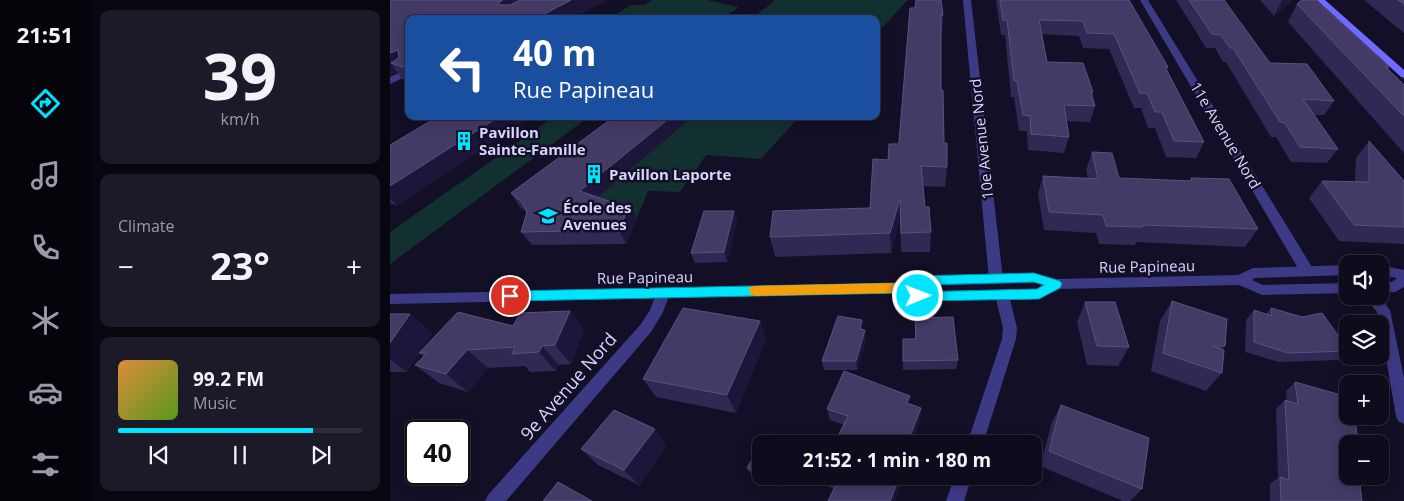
<!DOCTYPE html>
<meta charset="utf-8">
<style>
body{margin:0;font-family:"Open Sans",sans-serif;background:#1c1929;color:#f1f3f6;height:100vh;display:flex;flex-direction:column;font-size:19px;white-space:nowrap}
*{box-sizing:border-box;margin:0}
p{font-size:16px;color:#9b9ba3}
.icon{flex:none;width:28px;height:28px;fill:none;stroke:currentColor;stroke-width:2;stroke-linecap:round;stroke-linejoin:round}
.map{position:relative;flex:1;overflow:hidden}
.panel{display:flex;flex-direction:column;gap:10px;padding:10px;background:#08060f;width:300px}
.panel>*{flex:none}
.guide{position:absolute;left:15px;top:15px;width:475px;height:105px;border-radius:10px;box-shadow:0 2px 12px #0003,0 0 0 1px #2e2b3b;background:#1a4fa0;color:#fff;overflow:hidden}
.tools{position:absolute;left:949px;top:255px;display:grid;gap:10px}
.tools a{display:grid;place-items:center;width:50px;height:50px;border-radius:10px;background:#0e0b1c;box-shadow:0 2px 12px #0003,0 0 0 1px #2e2b3b;font-size:25px}
.speed{position:absolute;left:15px;top:420px;display:flex;gap:10px;font-size:25px;font-weight:700;text-align:center}
.speed>*{display:grid;place-content:center;width:65px;height:65px;border-radius:50%;background:#0e0b1c;box-shadow:0 2px 12px #0003,0 0 0 1px #2e2b3b;line-height:1}
.speed .limit{border:2px solid #111;border-radius:8px;background:#fff;color:#111}
.pin{position:absolute;display:grid;place-items:center;width:42px;height:42px;color:#fff;margin:-21px;border:2px solid #fff;border-radius:50%;box-shadow:0 1px 5px #0007}
.me{position:absolute;width:55px;margin:-28px;rotate:89deg;stroke-linejoin:round;filter:drop-shadow(0 0 4px #0008)}
.turn{display:flex;align-items:center;gap:18px;height:105px;padding:0 25px;font-size:22px}
.turn .icon{width:65px;height:65px;stroke-width:2.5}
.turn b{display:block;font-size:35px;line-height:42px}
.big{font-size:38px;font-weight:700;line-height:1.1}
.panel .tile{flex:1;display:flex;flex-direction:column;justify-content:center;gap:8px;min-width:0;padding:0 18px;border-radius:10px;background:#1c1929}
.panel .dial{align-items:center;gap:0}
.dial b{font-size:65px;line-height:1}
.song{display:flex;align-items:center;gap:15px}
.cover{width:60px;height:60px;border-radius:8px;background:linear-gradient(135deg,hsl(30 70% 55%),hsl(90 70% 35%))}
.played{height:5px;border-radius:2px;background:linear-gradient(90deg,#00e5ff 80%,#2e2b3b 80%)}
.keys{display:flex;justify-content:space-around;direction:ltr}
.heat{display:flex;justify-content:space-between;align-items:center;font-size:28px;direction:ltr}
.trip{position:absolute;left:362px;top:435px;width:290px;height:50px;border-radius:10px;background:#0e0b1c;box-shadow:0 2px 12px #0003,0 0 0 1px #2e2b3b;font-weight:700;line-height:50px;text-align:center}
main{display:flex;flex:1;min-height:0}
.tabs{display:flex;flex-direction:column;width:90px;justify-content:space-around;align-items:center;background:#06040b;color:#9b9ba3}
.tabs .icon{width:35px;height:35px}
.tabs .selected{color:#00e5ff}
.tabs b{font-size:22px;color:#f1f3f6}
.map>svg:first-child{display:block}
.green{fill:#12302f}
.lines{fill:none;stroke-linecap:round;stroke-linejoin:round}
.minor{fill:#3d3a85;fill-rule:evenodd}
.tertiary{fill:#3d3a85;fill-rule:evenodd}
.secondary{fill:#6f6bff;fill-rule:evenodd}
.wall{fill:#312854}
.shaded-wall{fill:#1d163a}
.building{fill:#433a66;stroke:#5a527e}
.route{fill:#00e5ff;stroke:#0095a6}
.slow{fill:#f59e0b}
.labels{text-anchor:middle;dominant-baseline:central;stroke-width:5;stroke-linejoin:round;paint-order:stroke}
.poi-label{font-size:15px;font-weight:bold;fill:#d9d4ff;stroke:#130f26;text-anchor:start}
.street-label{font-size:15px;fill:#d9d4ff;stroke:#130f26}
.near-street-label{font-size:18px;fill:#d9d4ff;stroke:#130f26}
</style>
<main>
<nav class="tabs">
<b>21:51</b>
<svg class="icon selected" aria-label="directions" viewBox="0 0 24 24"><path d="M12 3l9 9-9 9-9-9zM9 14v-3h6M13 9l2 2-2 2"/></svg>
<svg class="icon" aria-label="music" viewBox="0 0 24 24"><path d="M9 18V5l10-2v13"/><circle cx="6" cy="18" r="3"/><circle cx="16" cy="16" r="3"/></svg>
<svg class="icon" aria-label="phone" viewBox="0 0 24 24"><path d="M5 4h4l2 5-3 2q2 4 5 5l2-3 5 2v4C11 20 4 13 5 4z"/></svg>
<svg class="icon" aria-label="climate" viewBox="0 0 24 24"><path d="M12 3v18M4 7l16 10M4 17L20 7"/></svg>
<svg class="icon" aria-label="car" viewBox="0 0 24 24"><path d="M5 17H2v-5l4-1 3-4h7l3 4 3 1v5h-3M9 17h6M6 11h13"/><circle cx="7" cy="17" r="2"/><circle cx="17" cy="17" r="2"/></svg>
<svg class="icon" aria-label="filters" viewBox="0 0 24 24"><path d="M4 7h16M4 17h16"/><circle cx="9" cy="7" r="2"/><circle cx="15" cy="17" r="2"/></svg>
</nav>
<section class="panel">
<div class="tile dial"><b>39</b><p>km/h</p></div>
<div class="tile"><p>Climate</p>
<div class="heat"><a>−</a><b class="big">23°</b><a>+</a></div>
</div>
<div class="tile">
<div class="song"><i class="cover"></i><div><b>99.2 FM</b><p>Music</p></div></div>
<div class="played"></div>
<div class="keys"><svg class="icon" aria-label="previous" viewBox="0 0 24 24"><path d="M18 5L8 12l10 7zM5 5v14"/></svg><svg class="icon" aria-label="pause" viewBox="0 0 24 24"><path d="M8 5v14M16 5v14"/></svg><svg class="icon" aria-label="next" viewBox="0 0 24 24"><path d="M6 5l10 7-10 7zM19 5v14"/></svg></div>
</div>
</section>
<div class="map">
<svg width="1014" height="501" viewBox="0 0 1014 501">
<rect width="100%" height="100%" fill="#130f26"/>
<path class="green" d="M262,0H317L349,7L332,19H218L241,5H254Z
M382,0H518L486,34V19H361L384,1Z
M165,116H200L0,264V232Z
M303,116H410L371,159L316,155L290,192L258,191L247,218H222L198,205Z"/>
<g class="lines">
<path class="minor" d="M573,0H581L613,279L611,283H601L599,279Z
M750,0H758L922,267L923,271L922,275H912Z
M19,68V75L0,84V77Z
M273,288L278,289L280,293L273,312L261,332L116,501H95L98,495L251,324L260,310L268,289Z
M612,290L617,291L619,295L627,328L626,339L593,444H577L612,339L613,328L605,295L607,291Z
M974,296H989L1000,310L1014,378V424L1008,421L1006,416L990,324L987,312Z
M565,476H582L574,501H556Z"/>
<path class="tertiary" d="M958,265V275L865,278L862,280L873,285L958,283V293L872,295L849,285L668,289L649,299L527,301L509,293L0,304V294L509,283L528,276L644,273L666,279L848,275L863,268ZM644,283L653,285L647,289L528,291L523,288L529,286Z
M990,265L1014,270V287L1005,292H990V282H1002L1007,278L990,275Z"/>
<path class="secondary" d="M927,0H935L1014,70V78L1011,77Z"/>
</g>
<path class="wall" d="M0,0H216L182,19H19V82L13,80L7,72L0,75Z
M606,0H739L778,67L777,70L814,142L806,158L776,157L765,128H758L751,108H744L719,49L693,48L689,36L652,34L657,62L703,92L702,96L705,106L700,122L676,121L679,137L674,153L638,150L637,131H629L624,97H621L615,35H611Z
M786,0H834L880,63L944,101L934,115H924L948,149L937,163L901,162L886,137H881L836,62H833L825,48H816Z
M870,0H902L901,2L884,16Z
M974,0H1014V33Z
M907,4L999,67L998,69L1014,85V153L898,22Z
M520,8L553,15L552,33H551V90L554,143L557,167L555,187L533,186L535,207L541,232L540,252H511L510,219L501,253L385,257L380,237L480,208L498,160L509,142Z
M979,141L1014,181V244L949,241L919,198L932,181L965,182L966,158Z
M0,145L7,206L0,203Z
M702,152L729,178L799,181L801,178L868,229L855,247L746,242L745,245L709,244L706,233L654,230L648,194L653,176L698,178L696,170Z
M121,193L207,197L227,204H240L247,218L236,244L142,245L131,232L137,212L130,207Z
M344,211L347,221L337,262L305,263L301,253Z
M782,301L835,346L832,349V373L816,391L761,371L770,321Z
M695,302L739,347L728,366L697,365L687,322Z
M881,308L958,349V353L949,360L889,362L855,352L856,320L864,310L876,314Z
M180,311L194,330L181,364L169,365L166,371L140,372L135,366L98,368L78,392L49,383L25,365L34,357L29,353L17,372H0V314H20L42,333L30,351Z
M525,318L568,360L566,369L513,370V339H525Z
M370,321L376,340L346,413L266,397L253,379Z
M473,330L476,339L467,370H434L432,361Z
M905,382L958,444L972,501H880V484L888,478L886,409L895,400L897,401L896,391Z
M520,404L531,408L530,419L521,444H444L454,425L440,420L437,409Z
M671,405L752,489L740,501H733L650,466L662,422Z
M371,444V476H397L391,487L359,472L357,468Z
M277,445L249,485L208,465L191,449Z
M429,476H514L504,501H438L444,489L431,483Z"/>
<path class="shaded-wall" d="M113,0H149L116,19L108,3Z
M181,0H216L182,19H145Z
M892,0H902L901,2L884,16Z
M8,50L19,65L1,63L7,72L0,75V53Z
M110,116H142L7,206L0,198V186Z
M282,116H303L198,205L190,191Z
M510,199V219L501,253L500,233Z
M240,204L247,218L236,244L229,230Z
M344,211L347,221L337,262L334,252Z
M180,311L194,330L181,364L165,345Z
M20,314L42,333L17,372L0,359V343Z
M472,320L473,329H470Z
M370,321L376,340L346,413L337,395Z
M475,330L476,339L467,370L466,361Z
M152,346L169,365L166,371L149,352Z
M77,350L98,368L78,392L56,374Z
M531,408L530,419L521,444H517Z
M265,429L277,445L249,485L234,470Z
M393,476H397L391,487L389,483Z
M510,476H514L504,501H500Z"/>
<path class="building" d="M0,0H113L108,3L110,5H120L130,0H181L145,19H19V69L1,63L9,58L8,50L0,53Z
M526,0H551L553,15H551V90H553L554,143H557V167L531,166L535,207H539L541,232L511,233L510,199L500,233L380,237L383,211L480,208L483,159L498,160L499,144H508L509,142L520,8H525Z
M610,0H739L778,67H775L814,142L784,141L772,112H765L757,93H750L724,34L697,33L693,21L649,20L657,62L693,63L703,92H701L705,106L674,105L679,137L641,134L640,116L633,115L627,81H624L617,20H613Z
M799,0H834L880,63L917,64L944,101L913,99L948,149L910,147L895,123L890,122L843,48H840L831,35L822,34Z
M912,0H926L999,67H996L1014,85V116L907,4Z
M1008,0H1014V4Z
M49,116H110L0,186V145Z
M225,116H282L190,191L227,204H240L229,230L131,232L137,212L132,202L121,193Z
M979,141L1014,181V227L964,225L932,181L979,182Z
M702,152L722,153L729,178L802,181L801,178L839,179L868,229L752,225L753,227L716,226L713,215L659,212L653,176L708,179Z
M314,211H344L334,252L301,253Z
M782,301L837,319L835,346H823L834,350L832,373L773,353Z
M695,302H725L739,347L707,346Z
M293,308L370,321L337,395L253,379Z
M881,308L912,317L932,313L958,349V351L898,353L864,342V310L882,316Z
M180,311L165,345L152,346L149,352L122,354L125,347L77,350L56,374L25,365L37,353H29L68,312L123,326L130,313Z
M0,314H20L0,343Z
M448,316L472,320L470,329L475,330L466,361H432Z
M563,317L568,360L513,361V339H526L525,318Z
M454,371L520,396L517,403L531,408L517,444H444L458,416L437,409Z
M905,382L958,397V416H964L969,444H958V476H969L972,501H891L890,477L899,480L895,400L908,404Z
M671,405L759,438L752,489L659,451Z
M224,410L265,429L234,470L191,449Z
M375,438L388,444H371Z
M371,444V474L357,468Z
M375,476H393L389,483Z
M434,476H510L500,501H438L447,482Z
M168,482L202,501H153Z"/>
<path class="route" d="M644,273L670,281L672,284L670,288L649,299L528,301L523,300L521,296L523,293L528,292L647,289L654,285L644,282L529,285L510,293L120,301L115,299L114,296L115,293L120,291L509,283L528,276Z"/>
<path class="slow" d="M503,283L507,285L509,288L507,292L503,293L365,296L360,294L359,291L360,287L365,286Z"/>
<defs>
<g id="building-bare" transform="scale(1.5)"><path d="M-4-6H4V6H1V3H-1V6H-4ZM-2.5-4.3h1.7v1.8h-1.7ZM.8-4.3h1.7v1.8H.8ZM-2.5-1h1.7V.8h-1.7ZM.8-1h1.7V.8H.8Z" fill="#00e5ff" stroke="#130f26" stroke-width="2.5" paint-order="stroke"/></g>
<g id="school-bare" transform="scale(1.5)"><path d="M0-5L7-2L0 1L-7-2ZM-4 1L0 2.5L4 1V4Q0 6-4 4Z" fill="#00e5ff" stroke="#130f26" stroke-width="2.5" paint-order="stroke"/></g>
</defs>
<g fill-rule="evenodd">
<use href="#building-bare" x="74" y="141"/>
<use href="#building-bare" x="204" y="174"/>
<use href="#school-bare" x="158" y="216"/>
</g>
<g class="labels">
<g class="poi-label">
<text x="89" y="132">Pavillon<tspan x="89" dy="17">Sainte-Famille</tspan></text>
<text x="219" y="174">Pavillon Laporte</text>
<text x="173" y="207">École des<tspan x="173" dy="17">Avenues</tspan></text>
</g>
<g class="street-label">
<text transform="translate(836 135) rotate(59)">11e Avenue Nord</text>
<text transform="translate(591 139) rotate(-96)">10e Avenue Nord</text>
<text transform="translate(757 266) rotate(-1)">Rue Papineau</text>
<text transform="translate(255 277) rotate(-1)">Rue Papineau</text>
</g>
<g class="near-street-label">
<text transform="translate(178 386) rotate(-49)">9e Avenue Nord</text>
</g>
</g>
</svg>
<div class="tools">
<a><svg class="icon" aria-label="sound" viewBox="0 0 24 24"><path d="M4 9h4l5-4v14l-5-4H4zM17 9q2 3 0 6"/></svg></a>
<a><svg class="icon" aria-label="layers" viewBox="0 0 24 24"><path d="M12 4l9 5-9 5-9-5zM3 14l9 5 9-5"/></svg></a>
<a>+</a>
<a>−</a>
</div>
<div class="speed"><div class="limit">40</div></div>
<div class="pin" style="left:120px;top:296px;background:#d93025"><svg class="icon" aria-label="arrive" viewBox="0 0 24 24"><path d="M6 21V4h12l-3 4 3 4H6"/></svg></div>
<svg class="me" style="left:528px;top:296px" viewBox="-20 -20 40 40"><circle r="17" fill="#00e5ff" stroke="#fff" stroke-width="3"/><path d="M0-11L8 9 0 5-8 9z" fill="#fff"/></svg>
<div class="trip">21:52 · 1 min · 180 m</div>
<div class="guide">
<div class="turn"><svg class="icon" aria-label="left" viewBox="0 0 24 24"><path d="M17 20v-9H6M10 6l-5 5 5 5"/></svg><div><b>40 m</b>Rue Papineau</div></div>
</div>
</div>
</main>
